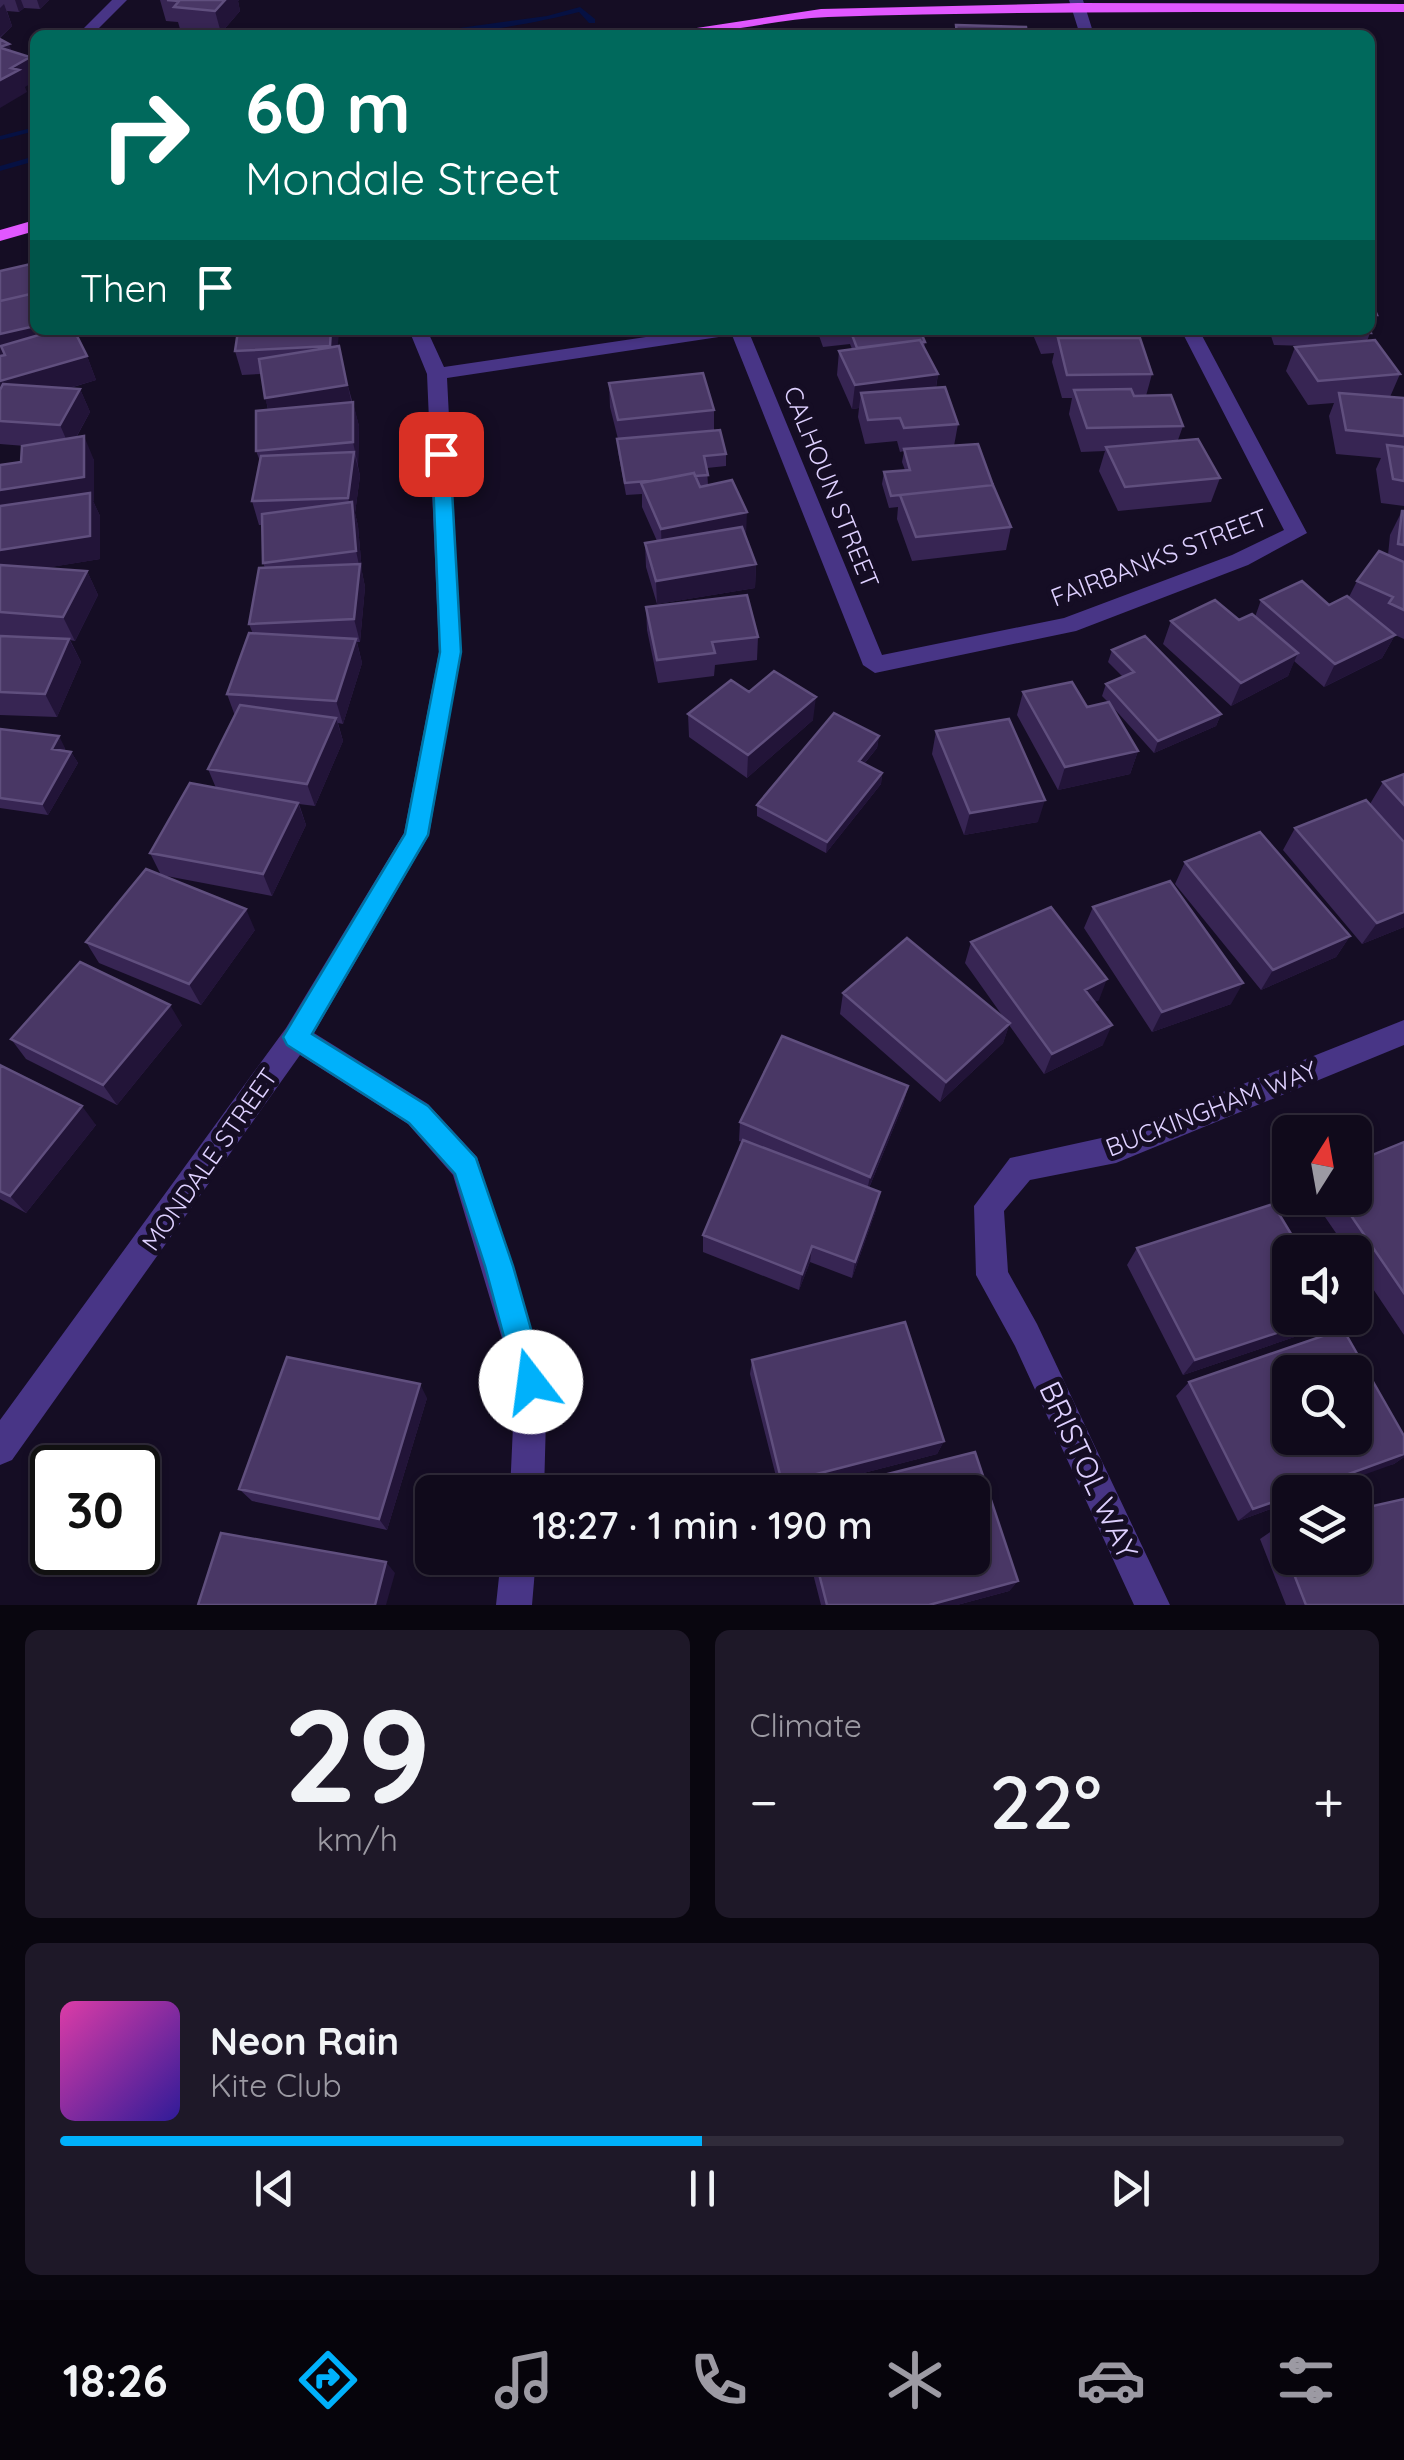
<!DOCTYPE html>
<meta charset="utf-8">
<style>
body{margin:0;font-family:Quicksand,sans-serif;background:#1e1828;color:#f1f3f6;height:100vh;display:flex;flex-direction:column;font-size:38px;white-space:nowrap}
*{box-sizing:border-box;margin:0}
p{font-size:32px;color:#9c9aa3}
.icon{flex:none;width:55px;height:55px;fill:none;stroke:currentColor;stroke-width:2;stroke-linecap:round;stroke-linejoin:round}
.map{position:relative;height:1605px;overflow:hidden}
.side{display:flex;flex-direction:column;gap:25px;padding:25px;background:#09060f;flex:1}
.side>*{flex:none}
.banner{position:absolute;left:30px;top:30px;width:1345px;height:305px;border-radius:15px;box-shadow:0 2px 8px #0004,0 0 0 2px #302b3a;background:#00695c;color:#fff;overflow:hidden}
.needle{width:65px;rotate:11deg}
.tools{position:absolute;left:1272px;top:1115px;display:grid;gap:20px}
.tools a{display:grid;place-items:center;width:100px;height:100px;border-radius:15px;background:#100a1b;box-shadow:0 2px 8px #0004,0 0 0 2px #302b3a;font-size:50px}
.speed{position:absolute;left:30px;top:1445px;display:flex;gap:20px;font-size:50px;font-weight:700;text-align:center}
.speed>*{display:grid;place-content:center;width:130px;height:130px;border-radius:50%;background:#100a1b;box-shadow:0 2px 8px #0004,0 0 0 2px #302b3a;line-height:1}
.speed .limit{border:5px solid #111;border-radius:15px;background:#fff;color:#111}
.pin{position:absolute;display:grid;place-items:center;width:85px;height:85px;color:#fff;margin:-42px;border-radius:20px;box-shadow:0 5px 15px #0006}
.me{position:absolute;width:110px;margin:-55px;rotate:345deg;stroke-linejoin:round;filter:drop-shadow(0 0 8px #0008)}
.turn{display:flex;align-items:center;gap:35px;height:210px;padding:0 50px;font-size:45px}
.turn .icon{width:130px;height:130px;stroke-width:2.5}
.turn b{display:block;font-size:70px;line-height:85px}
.then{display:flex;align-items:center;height:95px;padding:0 50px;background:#0003;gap:20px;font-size:38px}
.big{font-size:75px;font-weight:600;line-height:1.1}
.side .tile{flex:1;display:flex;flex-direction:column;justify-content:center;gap:15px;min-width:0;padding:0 35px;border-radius:15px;background:#1e1828}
.side .dial{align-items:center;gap:0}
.dial b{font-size:130px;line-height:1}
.song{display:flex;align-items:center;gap:30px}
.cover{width:120px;height:120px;border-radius:15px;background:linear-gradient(135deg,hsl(320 70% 55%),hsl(250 70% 35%))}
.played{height:10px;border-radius:5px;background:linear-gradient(90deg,#00b1fb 50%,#302b3a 50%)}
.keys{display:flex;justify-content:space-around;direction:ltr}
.heat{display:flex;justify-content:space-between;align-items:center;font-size:55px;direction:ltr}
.side .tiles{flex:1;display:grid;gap:25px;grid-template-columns:1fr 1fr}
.tile:last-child{grid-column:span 2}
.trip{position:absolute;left:415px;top:1475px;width:575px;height:100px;border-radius:15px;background:#100a1b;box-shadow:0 2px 8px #0004,0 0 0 2px #302b3a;font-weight:600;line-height:100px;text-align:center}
.tabs{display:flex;height:160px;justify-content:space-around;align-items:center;background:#06040b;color:#9c9aa3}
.tabs .icon{width:70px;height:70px}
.tabs .active{color:#00b1fb}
.tabs b{font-size:45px;color:#f1f3f6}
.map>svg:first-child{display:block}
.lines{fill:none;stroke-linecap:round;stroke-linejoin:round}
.stream{fill:#061143;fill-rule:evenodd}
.minor{fill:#483586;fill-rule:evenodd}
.major{fill:#e157ff;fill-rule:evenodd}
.wall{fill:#372553}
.shaded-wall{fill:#221438}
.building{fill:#493765;stroke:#604f7e;stroke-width:2.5;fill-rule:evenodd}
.route{fill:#00b1fb;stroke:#0073a3;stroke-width:2.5}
.labels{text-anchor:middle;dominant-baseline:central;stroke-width:10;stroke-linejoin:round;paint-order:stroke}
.street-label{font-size:25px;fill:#ded0ff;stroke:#150d24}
.near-street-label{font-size:30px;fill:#ded0ff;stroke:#150d24}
</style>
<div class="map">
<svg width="1404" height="1605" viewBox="0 0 1404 1605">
<rect width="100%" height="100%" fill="#150d24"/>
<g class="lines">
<path class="stream" d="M580,7L595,19V23H589L579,12C532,24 468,35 419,35L423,33L547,16Z
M35,127V131L0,140V136Z
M35,156V161L0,171V166Z"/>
<path class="minor" d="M112,0H127L92,35H77Z
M1069,0H1083L1094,35H1080Z
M409,330H427L444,367L693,330H748L882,655L1064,618L1232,555L1284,530L1181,330H1199L1307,533L1248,565L1076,631L875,673L863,665L732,335L447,378L461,652L429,835L314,1033L428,1104L477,1157L547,1382L544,1492H510L515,1382L453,1175L408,1124L300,1055L12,1460L0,1465V1420L286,1028L404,833L439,652L427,374Z
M1404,1020V1045L1116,1163L1030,1180L1004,1211L1008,1272L1037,1324L1170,1605H1134L1015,1346L976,1275L974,1206L1010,1158L1115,1135Z
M501,1558H536L532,1605H496Z"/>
<path class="major" d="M1078,3L1404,4V12C1212,12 1020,11 828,17C774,19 723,35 670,35L677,31L821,9Z
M35,220V231L0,241V230Z"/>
</g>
<path class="wall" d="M0,0H49L40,9L24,8L19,12L7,11L12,26L0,38Z
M160,0H239L238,1L240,11L221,33L180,29L178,22L166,21Z
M0,271L35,330L87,356L96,380L70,388L80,389L90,412L76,438L94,460V501H93L100,516V559L44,568L87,571L98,595L75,641L70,640L81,662L57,717L0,715V465L21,462L25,446L0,444Z
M1370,299L1377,315L1367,341L1400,374L1390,397L1404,398V506L1381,503L1376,469L1381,458L1336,454L1329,416L1334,403L1308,405L1286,371L1295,347L1307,346L1274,345L1269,330H1370Z
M249,330H338L337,346L359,426L358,466L360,476L355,513L358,526L362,572L365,587L360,642H357L362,663L343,724L338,723L343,741L315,806L299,804L306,825L272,896L161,875L150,853L216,788L208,769L235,716L227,694L253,634L249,624L265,568L263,563L262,525H259L252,501L260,461L256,451L268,410L261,374L242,375L235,351Z
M817,330H920L925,342L924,348L938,374L936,388L958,424L954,446L994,488L1011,527L1006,550L912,561L897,519L898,507L889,508L882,484L884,472L905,470L902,462L904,451L900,452L897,441L865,444L858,417L859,408L852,409L837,375L839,351L852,349L850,344L823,347Z
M1031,330H1130L1128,338L1152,374L1146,396L1183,426L1178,440L1220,478L1211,502L1118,511L1099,471L1105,451L1081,452L1069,414L1072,398H1062L1052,362L1054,353L1041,354Z
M609,383L714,410V430L726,454V466L707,468L708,485L746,536H745L756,564L755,588L657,604L646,567L645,543L657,541L642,507V494L626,495L618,451V439L610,407Z
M1402,511H1404V639L1395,635L1382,658L1324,687L1294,661L1288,676L1231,706L1163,644L1171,621L1239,620L1255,617L1261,600L1329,605L1349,597L1357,581L1388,555L1390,535Z
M646,607L758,637L757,660L715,665L714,676L658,683L647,630Z
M1112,650L1221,714L1216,726L1154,753L1110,704L1138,751L1130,774L1058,790L1017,715L1023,692L1087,707L1108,702L1102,696L1106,684L1123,677L1108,662Z
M688,714L813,720L747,778L689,737Z
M0,729L65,748L64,751L71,752L78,763L48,815L0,808Z
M936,731L1038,822L964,835L932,754Z
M879,736L877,748L864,764L882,773L881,784L826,853L757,816V805Z
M1404,774V927L1362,944L1283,850L1295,828L1370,804L1383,782Z
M1185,862L1350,936L1336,957L1261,990L1175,884Z
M1093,907L1231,1004L1152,1032L1084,928Z
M255,930L201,1005L99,963L86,942Z
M971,942L1099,1000L1094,1002L1103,1045L1044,1074L1009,1025L1003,1043L940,1102L840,1014L843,993L1004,1018L965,963Z
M182,1025L117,1105L26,1059L11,1039Z
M0,1065L96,1125L26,1213L0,1199Z
M908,1086L903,1105L869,1188L876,1210L852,1278L810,1262L799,1290L703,1252V1235L742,1142L739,1141L740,1122Z
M1404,1142V1335L1355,1262V1252H1349L1312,1198H1355Z
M1137,1248L1321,1328L1183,1375L1127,1265Z
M752,1360L944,1441L937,1454L790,1492H780L750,1374Z
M1189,1382L1404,1436V1457L1394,1464L1290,1492V1502L1238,1521L1176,1396Z
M427,1398L387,1530L252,1501L239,1489Z
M1276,1528L1404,1605H1286L1260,1539Z
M809,1558H972L1018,1581L1009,1591L957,1605H821Z"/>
<path class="shaded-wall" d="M15,0H21L24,8L19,12Z
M37,0H49L40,9Z
M225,0H239L238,1L240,11L221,33L215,11Z
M4,4L12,26L0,37V8Z
M9,44L17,65L30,57L35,72V81L25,87L27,92L0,108V47Z
M35,326V330H57L0,360V334Z
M331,330H338L339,334L335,369L330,346Z
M339,346L353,409L272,422L265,398Z
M87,356L96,380L0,408V381Z
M938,374L934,397L861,393L859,408L852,409L855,385Z
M80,389L90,412L70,448L60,425Z
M353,402L359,426L358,466L353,442Z
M84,436L94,460V501H93L100,516V559L3,575L0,569V490Z
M354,452L360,476L355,513L358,526L362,572L365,587L360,642L354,619L359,565L356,551L354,521L348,498Z
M747,512L746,536L662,553L661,529Z
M756,564L755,588L657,604L656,581Z
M87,571L98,595L75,641L63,617Z
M1395,635L1382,658L1324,687L1335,664Z
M69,639L81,662L57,717L45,694Z
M356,639L362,663L343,724L336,701Z
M1298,653L1288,676L1231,706L1241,683Z
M816,697L813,720L747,778L748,755Z
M1221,714L1216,726L1154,753L1158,741Z
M336,718L343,741L315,806L307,784Z
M59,736L65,748L58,761L52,749Z
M879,736L877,748L857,772L859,761Z
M1138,751L1130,774L1058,790L1065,767Z
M71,752L78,763L48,815L42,804Z
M882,773L881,784L826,853L827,842Z
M1045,800L1038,822L964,835L970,813Z
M298,803L306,825L272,896L263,874Z
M246,909L255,930L201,1005L189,984Z
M1404,912V927L1362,944L1377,923Z
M1350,936L1336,957L1261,990L1273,970Z
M1107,979L1099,1000L1077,1011L1085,990Z
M1243,983L1231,1004L1152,1032L1162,1012Z
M170,1005L182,1025L117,1105L103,1085Z
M1010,1023L1003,1043L940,1102L946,1082Z
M1112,1025L1103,1045L1044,1074L1052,1054Z
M908,1086L903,1105L866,1195L870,1177Z
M82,1106L96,1125L26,1213L10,1196Z
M880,1192L876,1210L852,1278L855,1262Z
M812,1246L810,1262L799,1290L802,1274Z
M1322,1318H1332L1321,1328L1183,1375L1195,1360Z
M420,1384L427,1398L387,1530L379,1519Z
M944,1441L937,1454L790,1492H781L782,1483Z
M1404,1454V1457L1394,1464L1316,1492H1299Z
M1290,1496V1502L1238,1521L1253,1509Z
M386,1562L395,1573L386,1605H375Z
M1018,1581L1009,1591L957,1605H929Z"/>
<path class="building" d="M167,0H225L215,11L174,7L179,1Z
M956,25L1026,27L1027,35H957Z
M1179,31H1222L1223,35H1180Z
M0,39L9,44L0,47Z
M1,48L30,57L11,68L19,70L0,80V49Z
M35,263V293L0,301V271Z
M35,293V326L0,334V301Z
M1370,299L1377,315H1370Z
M56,330H74L87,356L0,381V356L5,355L1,346Z
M249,330H331L330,346L235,351L238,331Z
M822,330H920L925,342H921L920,340L857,348L851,332L824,334Z
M1321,330H1370L1371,333L1321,331Z
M1058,338H1140L1152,374L1067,375Z
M920,340L938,374L855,385L839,351Z
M1375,340L1400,374L1318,381L1295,347Z
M339,346L347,385L265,398L259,359Z
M703,373L714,410L618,420L609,383Z
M3,384L80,389L60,425L0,421V390Z
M945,387L958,424L904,428L900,418L868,420L861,393Z
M1131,389L1134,396L1171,395L1183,426L1087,428L1074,390Z
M1339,393L1404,398V436L1346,430Z
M353,402V442L256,451V411Z
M720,430L726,454L704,456L708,475L695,476L694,473L659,480L625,483L617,439Z
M84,436V477L0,490V465L21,462L22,446Z
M1198,439L1220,478L1125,487L1106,447Z
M978,444L994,488L993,485L891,496L884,472L910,470L904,449Z
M1387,445L1404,447V481L1393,479Z
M354,452L348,498L252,501L261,456Z
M694,473L700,487L732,480L747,512L661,529L641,483Z
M993,485L1011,527L916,537L900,495Z
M90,493V536L0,550V506Z
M352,502L356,551L263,563L262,514Z
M1402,511H1404V545L1398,544Z
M742,527L756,564L656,581L645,543Z
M1379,551L1404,562V610L1389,603L1393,597L1357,581Z
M360,564L354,619L249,624L259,568Z
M0,565L87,571L63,617L0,612Z
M1302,581L1329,605L1347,596L1395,635L1335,664L1261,600Z
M747,595L758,637L712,642L715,653L657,660L646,607Z
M1215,600L1239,620L1252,614L1298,653L1241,683L1171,621Z
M249,633L356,639L336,701L227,694Z
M0,636L69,639L45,694L0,692Z
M1145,636L1221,714L1158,741L1106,684L1134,672L1112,650Z
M774,671L816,697L748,755L688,714L731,680L749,692Z
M1072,682L1087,707L1109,702L1138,751L1065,767L1023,692Z
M240,705L336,718L307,784L208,769Z
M834,713L879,736L859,761L882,773L827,842L757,805Z
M1009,719L1045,800L970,813L936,731Z
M0,729L59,736L52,749L71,752L42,804L0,798Z
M1404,774V805L1383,782Z
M190,783L298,803L263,874L150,853Z
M1366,800L1404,842V912L1377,923L1295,828Z
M1260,832L1350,936L1273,970L1185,862Z
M146,869L246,909L189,984L86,942Z
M1170,881L1243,983L1162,1012L1093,907Z
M1051,907L1107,979L1085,990L1112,1025L1052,1054L971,942Z
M907,938L1010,1023L946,1082L843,993Z
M80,962L170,1005L103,1085L11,1039Z
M782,1036L908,1086L870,1177L740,1122Z
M0,1065L82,1106L10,1196L0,1191Z
M743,1140L880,1192L855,1262L812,1246L802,1274L703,1235Z
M1404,1142V1293L1339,1198H1355V1162Z
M1273,1204L1302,1252H1290V1318H1322L1195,1360L1137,1248Z
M905,1322L944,1441L782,1483L752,1360Z
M1343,1329L1404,1436V1454L1299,1492H1290V1496L1253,1509L1189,1382ZM1290,1372H1355V1438H1290Z
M287,1357L420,1384L379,1519L239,1489Z
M975,1452L1018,1581L929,1605H827L815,1558H972V1492H816Z
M1404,1499V1605H1306L1276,1528L1290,1525V1558H1355V1510Z
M221,1533L386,1562L375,1605H198Z"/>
<path class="route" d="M441,448L450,454L461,652L428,835L312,1034L428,1106L476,1158L513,1266L546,1382L542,1393L531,1397L520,1393L516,1382L485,1266L455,1174L409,1123L287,1045L283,1037L405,834L440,652L432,454Z"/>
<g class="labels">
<g class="street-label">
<text transform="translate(832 487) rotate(68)">CALHOUN STREET</text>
<text transform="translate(1159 557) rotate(-21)">FAIRBANKS STREET</text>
<text transform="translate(1211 1108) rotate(-21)">BUCKINGHAM WAY</text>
<text transform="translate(209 1159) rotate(-55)">MONDALE STREET</text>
</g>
<g class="near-street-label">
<text transform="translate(1089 1470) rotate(65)">BRISTOL WAY</text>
</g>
</g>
</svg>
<div class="tools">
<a><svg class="needle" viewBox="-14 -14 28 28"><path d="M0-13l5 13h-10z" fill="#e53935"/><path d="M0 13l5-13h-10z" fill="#9c9aa3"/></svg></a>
<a><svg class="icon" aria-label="sound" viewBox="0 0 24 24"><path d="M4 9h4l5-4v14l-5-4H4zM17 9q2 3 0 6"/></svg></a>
<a><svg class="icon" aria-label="search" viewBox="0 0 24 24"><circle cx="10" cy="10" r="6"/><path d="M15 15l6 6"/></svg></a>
<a><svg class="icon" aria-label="layers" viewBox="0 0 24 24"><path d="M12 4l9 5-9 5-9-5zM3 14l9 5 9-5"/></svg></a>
</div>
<div class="speed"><div class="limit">30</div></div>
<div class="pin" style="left:441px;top:454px;background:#d93025"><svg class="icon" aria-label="arrive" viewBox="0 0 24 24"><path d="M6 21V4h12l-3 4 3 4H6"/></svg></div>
<svg class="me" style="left:531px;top:1382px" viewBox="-20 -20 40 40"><circle r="19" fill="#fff"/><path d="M0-13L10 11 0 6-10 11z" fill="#00b1fb"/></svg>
<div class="trip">18:27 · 1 min · 190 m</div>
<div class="banner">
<div class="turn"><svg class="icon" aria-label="right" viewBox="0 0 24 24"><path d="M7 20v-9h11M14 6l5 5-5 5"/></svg><div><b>60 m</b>Mondale Street</div></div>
<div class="then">Then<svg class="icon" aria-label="arrive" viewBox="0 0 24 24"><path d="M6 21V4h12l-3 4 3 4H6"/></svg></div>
</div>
</div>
<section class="side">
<div class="tiles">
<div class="tile dial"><b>29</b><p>km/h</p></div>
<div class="tile"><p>Climate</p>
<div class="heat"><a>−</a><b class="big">22°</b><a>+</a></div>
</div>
<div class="tile">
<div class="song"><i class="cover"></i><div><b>Neon Rain</b><p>Kite Club</p></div></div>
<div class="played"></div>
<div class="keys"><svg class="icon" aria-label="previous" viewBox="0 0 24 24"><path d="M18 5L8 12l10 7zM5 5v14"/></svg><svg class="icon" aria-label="pause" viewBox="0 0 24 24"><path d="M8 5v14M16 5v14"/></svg><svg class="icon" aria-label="next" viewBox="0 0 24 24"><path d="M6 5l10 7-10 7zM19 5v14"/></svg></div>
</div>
</div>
</section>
<nav class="tabs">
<b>18:26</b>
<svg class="icon active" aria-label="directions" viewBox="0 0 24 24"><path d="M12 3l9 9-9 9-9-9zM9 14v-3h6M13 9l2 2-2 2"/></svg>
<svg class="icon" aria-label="music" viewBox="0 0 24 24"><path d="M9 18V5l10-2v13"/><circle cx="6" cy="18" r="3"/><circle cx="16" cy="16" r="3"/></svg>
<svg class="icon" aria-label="phone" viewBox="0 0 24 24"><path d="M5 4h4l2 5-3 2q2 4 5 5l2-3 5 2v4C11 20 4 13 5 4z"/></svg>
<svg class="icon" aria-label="climate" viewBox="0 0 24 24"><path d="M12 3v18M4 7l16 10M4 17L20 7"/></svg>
<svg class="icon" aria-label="car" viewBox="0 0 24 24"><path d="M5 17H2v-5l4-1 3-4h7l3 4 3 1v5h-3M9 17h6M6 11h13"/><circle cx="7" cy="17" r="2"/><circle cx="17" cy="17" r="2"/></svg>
<svg class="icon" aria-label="filters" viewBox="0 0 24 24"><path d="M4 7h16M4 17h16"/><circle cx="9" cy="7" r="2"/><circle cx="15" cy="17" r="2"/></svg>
</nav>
